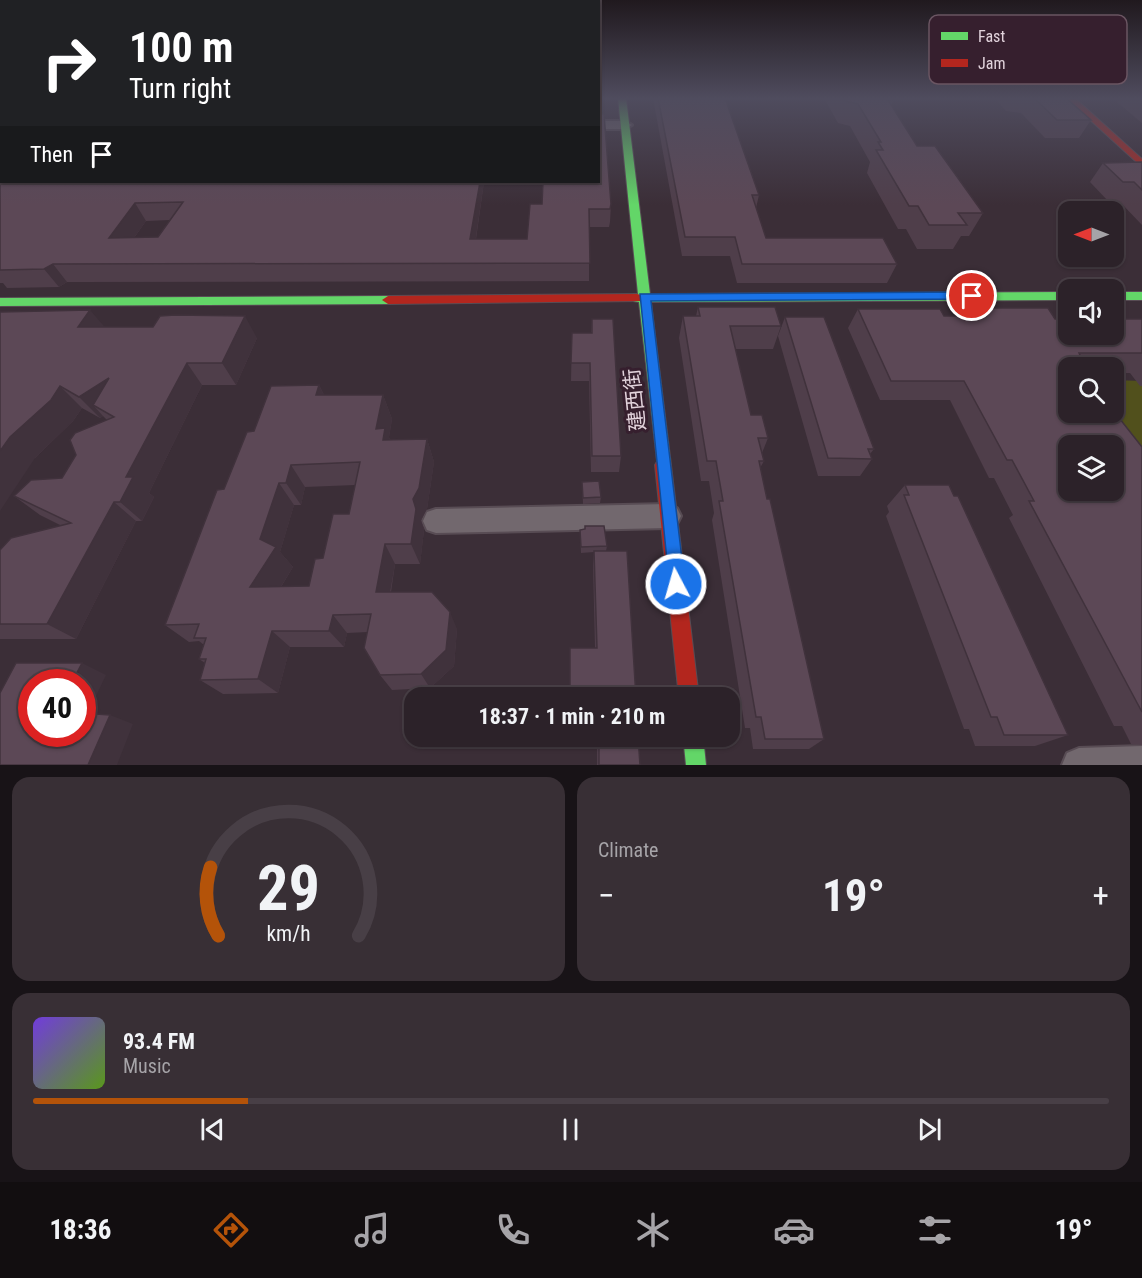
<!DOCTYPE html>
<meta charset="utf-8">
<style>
body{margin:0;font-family:"Roboto Condensed","Noto Sans SC",sans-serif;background:#382f35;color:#f1f3f6;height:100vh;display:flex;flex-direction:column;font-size:22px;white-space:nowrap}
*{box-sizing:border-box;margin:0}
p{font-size:20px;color:#a6a4a8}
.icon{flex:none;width:33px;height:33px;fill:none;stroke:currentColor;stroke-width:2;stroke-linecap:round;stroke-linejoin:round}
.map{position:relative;height:765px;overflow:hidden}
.side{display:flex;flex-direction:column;gap:12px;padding:12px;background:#181317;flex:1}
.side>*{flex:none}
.hud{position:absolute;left:0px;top:0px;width:600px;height:183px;box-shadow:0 2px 4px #0004,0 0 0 2px #483f46;background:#202124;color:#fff;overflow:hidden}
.needle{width:39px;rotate:270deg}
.buttons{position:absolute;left:1058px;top:201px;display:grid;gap:12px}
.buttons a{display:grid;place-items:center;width:66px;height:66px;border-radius:12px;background:#2c2229;box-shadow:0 2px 4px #0004,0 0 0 2px #483f46;font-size:30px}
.speed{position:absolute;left:18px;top:669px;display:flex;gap:12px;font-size:30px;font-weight:700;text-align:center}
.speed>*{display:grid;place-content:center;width:78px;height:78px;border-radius:50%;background:#2c2229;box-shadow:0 2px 4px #0004,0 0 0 2px #483f46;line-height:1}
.speed .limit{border:9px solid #d22;background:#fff;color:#111}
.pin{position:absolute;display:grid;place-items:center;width:51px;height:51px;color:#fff;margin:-26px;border:3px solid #fff;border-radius:50%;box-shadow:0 2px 6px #0007}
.me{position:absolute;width:66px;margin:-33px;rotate:354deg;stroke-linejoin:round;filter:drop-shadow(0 0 4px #0008)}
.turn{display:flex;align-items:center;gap:21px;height:126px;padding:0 30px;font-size:27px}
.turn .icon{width:78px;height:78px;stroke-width:2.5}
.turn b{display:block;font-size:42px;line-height:51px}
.then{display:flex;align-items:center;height:57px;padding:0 30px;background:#0003;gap:12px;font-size:22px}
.big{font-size:45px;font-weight:700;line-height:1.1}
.side .card{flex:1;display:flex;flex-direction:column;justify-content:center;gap:9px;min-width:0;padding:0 21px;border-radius:18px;background:#382f35}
.side .dial{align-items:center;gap:0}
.dial svg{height:156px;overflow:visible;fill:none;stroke:#483f46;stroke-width:7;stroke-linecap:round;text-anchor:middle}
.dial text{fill:#f1f3f6;stroke:none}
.song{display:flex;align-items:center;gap:18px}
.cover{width:72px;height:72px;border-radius:9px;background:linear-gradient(135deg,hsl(260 70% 55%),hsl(90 70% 35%))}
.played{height:6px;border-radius:3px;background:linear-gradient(90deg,#b45309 20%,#483f46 20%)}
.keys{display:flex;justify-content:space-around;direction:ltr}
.heat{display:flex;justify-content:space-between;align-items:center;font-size:33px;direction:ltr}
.side .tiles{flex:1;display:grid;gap:12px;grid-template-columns:1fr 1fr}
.card:last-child{grid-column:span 2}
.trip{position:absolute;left:404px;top:687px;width:336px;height:60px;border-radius:18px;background:#2c2229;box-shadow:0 2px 4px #0004,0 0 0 2px #483f46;font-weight:700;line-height:60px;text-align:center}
.tabs{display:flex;height:96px;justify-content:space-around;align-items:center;background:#120e10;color:#a6a4a8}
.tabs .icon{width:42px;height:42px}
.tabs .selected{color:#b45309}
.tabs b{font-size:27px;color:#f1f3f6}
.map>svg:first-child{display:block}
.green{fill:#51501c}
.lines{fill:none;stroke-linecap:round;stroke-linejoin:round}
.street-casing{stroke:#584c54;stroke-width:4}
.fast-casing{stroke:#584c54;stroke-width:2}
.jam-casing{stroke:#584c54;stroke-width:2}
.street{fill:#72686e;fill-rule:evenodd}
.fast{fill:#63d668;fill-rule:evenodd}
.jam{fill:#b3261e;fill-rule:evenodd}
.wall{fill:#4f3e4a;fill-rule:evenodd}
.shaded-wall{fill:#40323c}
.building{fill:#5c4856;stroke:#40323c;stroke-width:1.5;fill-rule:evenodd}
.route{fill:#1a73e8;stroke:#114b97;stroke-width:1.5}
.labels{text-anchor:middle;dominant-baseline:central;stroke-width:6;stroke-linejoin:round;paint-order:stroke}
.street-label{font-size:21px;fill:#e2d3dc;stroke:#361f2e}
.key{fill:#361f2e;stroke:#6a5562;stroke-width:1.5}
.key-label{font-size:16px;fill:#e2d3dc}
</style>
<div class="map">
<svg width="1142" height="765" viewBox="0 0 1142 765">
<rect width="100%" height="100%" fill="#3b2e37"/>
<path class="green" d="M1113,380L1142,381V492L1113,446Z"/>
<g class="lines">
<g class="street-casing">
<path id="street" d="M598,121H625L632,125L625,129H598Z
M668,504L677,508L681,516L677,524L668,528L436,533L427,530L423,521L427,512L436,509Z
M1142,746V765H1062L1067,753L1079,748Z"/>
</g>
<g class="fast-casing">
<path id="fast" d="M618,98H626L650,294L1068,292V300L651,302L671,465L668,470L663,471L658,470L639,302L633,301L631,298L638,294Z
M1113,292H1142V300H1113Z
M388,296L394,300L388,304L0,306V298Z
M683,736H703L706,765H686Z"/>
</g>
<g class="jam-casing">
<path id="jam" d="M1066,98H1075L1142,159V167Z
M637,294L641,295L643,298L641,301L388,304L382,300L388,296Z
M663,459L668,460L671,465L699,698H679L655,465L658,460Z"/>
</g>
<use href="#street" class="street"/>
<use href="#fast" class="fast"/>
<use href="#jam" class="jam"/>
</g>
<path class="wall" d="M653,98H725L759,195L756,208L766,238L897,264L887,283H737L730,256H682Z
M824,98H892L893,100L891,106L917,146L983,213L969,236H961L953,249H917L906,229H898L867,173L870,162L850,126L838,123Z
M995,98H1066L1091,120L1079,138H1045L1021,113L1006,111Z
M1112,98H1142V123Z
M603,102L602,114L611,204L610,222L609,227H589V281L67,282L59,287L7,288L3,283H0V168L484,182L476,239H527L542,204ZM170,220L158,237L134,238L146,221Z
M1142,162V225L1119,201H1108L1090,182L1103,163Z
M698,307L781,326L773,349H735L751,415L768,438L762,453L764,461L760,468L824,739L809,749H753L750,728H745L712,520L714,513L709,481H701L679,338L683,316H696Z
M981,308L1055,319H1142V386H1140L1130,373H1113V368H1068V412L1142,447V745L1131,744L1122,726H1114L1009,518L1013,515L994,478H989L950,400H880L848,328L858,309L944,316H975Z
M0,312L104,327L257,338L236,385H202L149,493L154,497L142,521H136L76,639H0V550L62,526L40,515L14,496L62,478L107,420L103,416L100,418L82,408L73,421L35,458Z
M785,317L874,449L870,454L872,459L860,476H818L778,336Z
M592,319L621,456L619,472H591L589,381H571L572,333H591Z
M319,385L324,395H383L392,419L389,437L390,440L427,439L434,462L427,509L421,520L424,530L420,564H395L391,592L457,629L454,666L430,688L392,690L380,675L368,632L347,633L344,647H290L278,693L223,694L200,680L205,663L199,659L204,645L199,641L189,642L165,625L224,489L254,431ZM355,485L349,514L323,558L309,586L281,587L293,567L280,552L294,505H301L305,487Z
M582,482L601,497L600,503L583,504Z
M905,485L1068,735L1035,746H975L969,729H964L886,516L889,512L887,506Z
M580,530L607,546L606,551L636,698L595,648L593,565L594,552L581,553Z
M570,736H638L640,765H597V749L570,748Z"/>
<path class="shaded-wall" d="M598,102H603L602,119H598Z
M2,131V160L0,161V132Z
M480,182H484L473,257L470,239Z
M135,203L146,221L121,256L109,238Z
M53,264L67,282L59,287L44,269Z
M90,310L109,332L78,327Z
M245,316L257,338L236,385L222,363Z
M187,363L202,385L149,493L154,497L142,521L120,502L126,477Z
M109,378L93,405L103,416L100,418L79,397Z
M319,385L331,409L316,395Z
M60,386L82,408L73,421L35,458L0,511V451L10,437Z
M383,395L392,419L389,437L394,451L386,452L376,429Z
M427,439L434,462L427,509L421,520L424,530L420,564L411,544L413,499Z
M291,465L305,487L301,505L286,483Z
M279,483L294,505L280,552L293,567L269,606L250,587L260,539Z
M114,502L136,521L76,639L47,624Z
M385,544L395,564L387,610L376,592Z
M450,612L457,629L454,666L430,688L421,674Z
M333,615L347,633L344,647L329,631Z
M272,631L290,647L278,693L258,679Z
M82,663L106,675L84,721H82V682H72Z
M110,715L133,724L117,765H88Z"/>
<path class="building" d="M0,98H2V131L0,132Z
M658,98H725L759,195H752L766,238H883L897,264H742L735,237H685Z
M843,98H892L893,100H888L917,146H935L983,213H958L967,225H929L918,206H909L876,150H883L878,142H881L858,104L845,101Z
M1034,98H1066L1091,120H1057Z
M598,113L604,114L611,204L610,209H589L590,263L53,264L44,269L0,270V168H2V182H480L470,239H527L530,204H542L543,182H598ZM183,202L158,237L109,238L135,203Z
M1142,162V190L1134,182H1123L1103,163Z
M698,307H775L781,326H730L751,415H762L768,438H758L764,461H759L767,499H770L824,739H765L761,717H756L719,501H723L716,461H707L683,316H700Z
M981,308H1048L1055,319H1068V334H1113V319H1142V353H1079L1081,357H1075L1077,360H1066L1072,368H1068V412H1113V411L1116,414L1142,447V712L1029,501H1034L1012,460H1007L964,381H891L858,309H940L944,316H986ZM1068,446H1113V490H1068Z
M90,310L78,327H153L160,316L175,315L245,316L222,363H187L126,477H133L120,502H114L47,624H0V550L11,538L71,523L14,496L31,480L62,478L76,455L70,440L75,433L114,417L93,405L109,378L79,397L60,386L51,400L10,437L0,451V312Z
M785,317H824L874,449H868L872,459L828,458Z
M592,319H613L621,456H592L590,363H571L572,333H592Z
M319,385L316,395H383L376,429L385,428L383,440L427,439L419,488L413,499L416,509L411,544H385L376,592H432L450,612L446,650L421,674L380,675L364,648L371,614L333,615L329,631H272L258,679L200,680L206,659H199L206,638H194L199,624L165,625L217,490L224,489L247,432L254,431L271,386ZM360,462L349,514H333L323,558L315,559L309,586L250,587L276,547L260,539L279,483H286L291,465Z
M599,481L601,497L583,498L582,482Z
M905,485H949L954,496H958L1068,735H1004L997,717H991L904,495H909Z
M585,526H604L607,546L581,547L580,530L585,529Z
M594,551H627L636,698H570V648H597Z
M16,663H82L72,682H32V734H82V713L110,715L88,765H0V693Z
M570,736H638L640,765H599V741L570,740Z"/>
<linearGradient id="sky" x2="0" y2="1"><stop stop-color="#20191e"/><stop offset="0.48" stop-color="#4f4c5e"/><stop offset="1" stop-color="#4f4c5e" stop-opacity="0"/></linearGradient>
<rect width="1142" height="205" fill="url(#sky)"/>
<path class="route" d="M972,292L976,293V299L651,301L685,584L682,590L676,593L670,590L640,294Z"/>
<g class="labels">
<g class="street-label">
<text transform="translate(635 400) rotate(-96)">建西街</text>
</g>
</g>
<rect x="929" y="15" width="198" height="69" rx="9" class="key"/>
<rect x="941" y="32" width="27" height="8" fill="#63d668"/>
<rect x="941" y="59" width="27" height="8" fill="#b3261e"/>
<g class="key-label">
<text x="978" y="42">Fast</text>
<text x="978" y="69">Jam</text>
</g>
</svg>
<div class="buttons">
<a><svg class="needle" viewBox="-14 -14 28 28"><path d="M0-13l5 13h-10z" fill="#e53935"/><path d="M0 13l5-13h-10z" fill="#a6a4a8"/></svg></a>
<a><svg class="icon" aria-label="sound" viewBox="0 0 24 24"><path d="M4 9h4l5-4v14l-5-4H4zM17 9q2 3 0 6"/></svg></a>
<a><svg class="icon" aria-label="search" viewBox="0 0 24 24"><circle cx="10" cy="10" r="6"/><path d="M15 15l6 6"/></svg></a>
<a><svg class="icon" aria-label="layers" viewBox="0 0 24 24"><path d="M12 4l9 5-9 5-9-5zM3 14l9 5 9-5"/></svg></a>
</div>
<div class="speed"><div class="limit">40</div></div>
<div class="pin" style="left:972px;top:296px;background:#d93025"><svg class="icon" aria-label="arrive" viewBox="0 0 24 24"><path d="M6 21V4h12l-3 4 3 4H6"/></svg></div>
<svg class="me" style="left:676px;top:584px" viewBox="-20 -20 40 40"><circle r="17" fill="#1a73e8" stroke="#fff" stroke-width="3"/><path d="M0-11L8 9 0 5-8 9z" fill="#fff"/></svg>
<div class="trip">18:37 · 1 min · 210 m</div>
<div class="hud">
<div class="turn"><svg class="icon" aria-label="right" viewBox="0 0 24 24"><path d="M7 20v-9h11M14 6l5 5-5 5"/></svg><div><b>100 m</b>Turn right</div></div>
<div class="then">Then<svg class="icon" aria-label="arrive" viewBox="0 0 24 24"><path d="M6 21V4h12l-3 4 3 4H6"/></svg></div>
</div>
</div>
<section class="side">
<div class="tiles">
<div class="card dial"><svg viewBox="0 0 100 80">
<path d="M14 69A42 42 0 1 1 86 69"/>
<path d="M14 69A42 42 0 0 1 10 34" stroke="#b45309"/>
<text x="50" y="56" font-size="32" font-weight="700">29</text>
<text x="50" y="72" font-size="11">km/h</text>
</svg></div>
<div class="card"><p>Climate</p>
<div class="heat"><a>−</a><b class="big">19°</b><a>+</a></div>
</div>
<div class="card">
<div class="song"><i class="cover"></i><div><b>93.4 FM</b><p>Music</p></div></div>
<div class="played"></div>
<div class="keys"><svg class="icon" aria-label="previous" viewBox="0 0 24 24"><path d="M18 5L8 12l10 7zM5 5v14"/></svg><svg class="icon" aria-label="pause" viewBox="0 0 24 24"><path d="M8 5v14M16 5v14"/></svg><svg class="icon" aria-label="next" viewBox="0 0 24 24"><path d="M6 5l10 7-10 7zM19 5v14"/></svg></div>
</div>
</div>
</section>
<nav class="tabs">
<b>18:36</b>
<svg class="icon selected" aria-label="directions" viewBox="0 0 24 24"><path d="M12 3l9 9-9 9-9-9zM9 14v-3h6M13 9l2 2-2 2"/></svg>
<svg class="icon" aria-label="music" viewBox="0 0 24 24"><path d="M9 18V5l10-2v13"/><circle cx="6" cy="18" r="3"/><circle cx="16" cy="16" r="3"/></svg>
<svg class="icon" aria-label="phone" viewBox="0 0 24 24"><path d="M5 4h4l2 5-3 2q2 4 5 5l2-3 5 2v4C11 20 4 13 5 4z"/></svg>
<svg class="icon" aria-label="climate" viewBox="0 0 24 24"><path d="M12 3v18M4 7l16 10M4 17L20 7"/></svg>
<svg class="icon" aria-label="car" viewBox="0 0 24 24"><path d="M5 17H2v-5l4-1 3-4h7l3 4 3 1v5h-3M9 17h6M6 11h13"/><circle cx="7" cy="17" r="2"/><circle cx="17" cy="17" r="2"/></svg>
<svg class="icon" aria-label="filters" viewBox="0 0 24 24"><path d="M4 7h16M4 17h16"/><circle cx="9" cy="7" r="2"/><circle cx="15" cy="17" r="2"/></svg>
<b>19°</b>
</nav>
